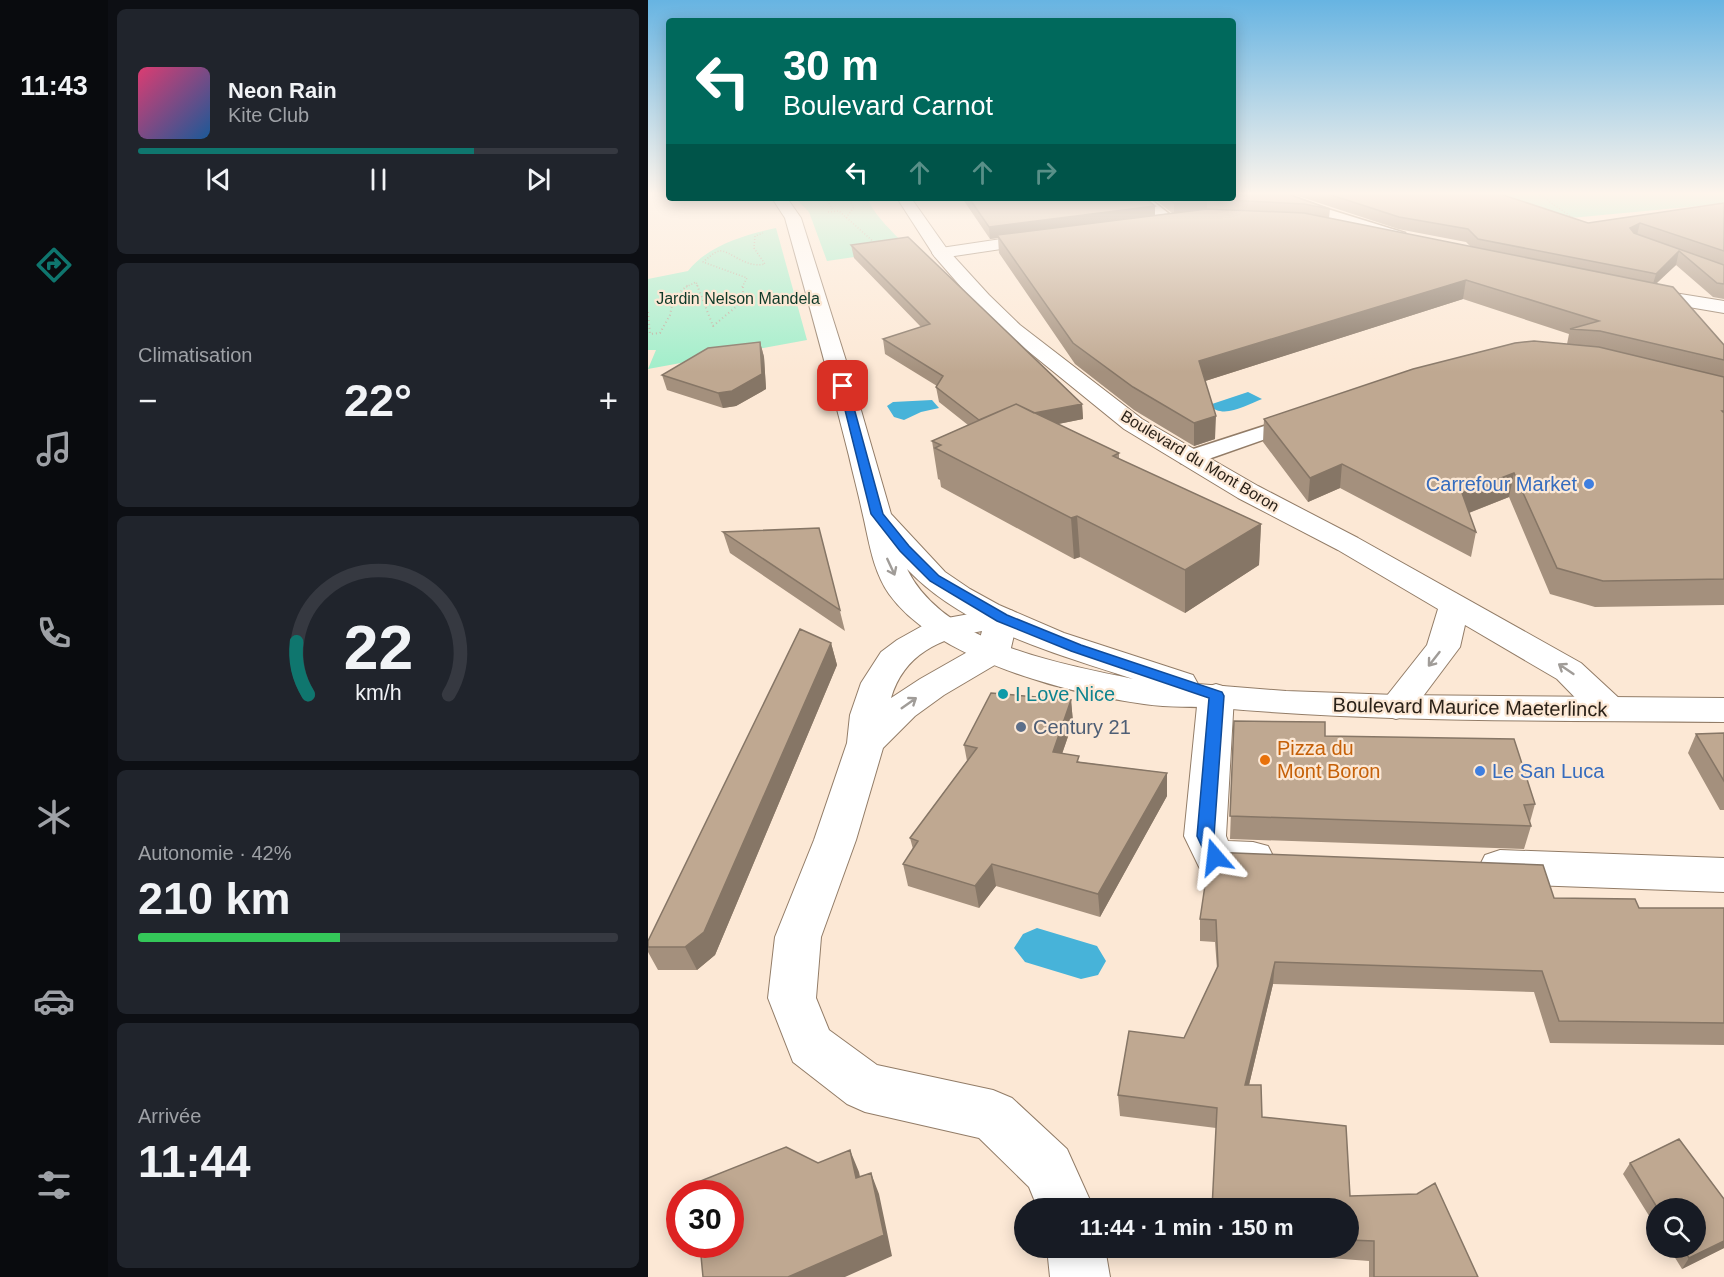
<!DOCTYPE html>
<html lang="fr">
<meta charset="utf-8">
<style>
body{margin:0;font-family:Helvetica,sans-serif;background:#20242c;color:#f1f3f6;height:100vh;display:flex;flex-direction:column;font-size:22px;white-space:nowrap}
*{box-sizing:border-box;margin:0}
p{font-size:20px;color:#9ea1a6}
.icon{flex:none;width:33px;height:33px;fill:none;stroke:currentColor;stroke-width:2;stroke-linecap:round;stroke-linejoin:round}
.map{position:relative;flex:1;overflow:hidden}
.drawer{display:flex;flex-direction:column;gap:9px;padding:9px;background:#0d0f14;width:540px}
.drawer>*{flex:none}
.hud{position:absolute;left:18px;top:18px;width:570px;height:183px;border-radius:6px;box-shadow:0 3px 15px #0003;background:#00695c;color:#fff;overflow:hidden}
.tools{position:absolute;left:998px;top:1198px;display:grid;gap:12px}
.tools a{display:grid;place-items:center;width:60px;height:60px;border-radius:50%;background:#171b24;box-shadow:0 3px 15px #0003;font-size:30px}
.speed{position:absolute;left:18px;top:1180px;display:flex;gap:12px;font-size:30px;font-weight:700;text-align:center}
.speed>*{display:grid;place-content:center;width:78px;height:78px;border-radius:50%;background:#171b24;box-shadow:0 3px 15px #0003;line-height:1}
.speed .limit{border:9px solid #d22;background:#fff;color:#111}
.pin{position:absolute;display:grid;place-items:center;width:51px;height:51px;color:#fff;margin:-26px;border-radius:12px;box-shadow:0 3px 9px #0006}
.me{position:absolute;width:66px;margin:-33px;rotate:343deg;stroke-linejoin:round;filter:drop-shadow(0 0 4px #0008)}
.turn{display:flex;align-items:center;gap:21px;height:126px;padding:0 18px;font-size:27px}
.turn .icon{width:78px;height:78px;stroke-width:2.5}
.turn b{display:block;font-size:42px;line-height:51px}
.lanes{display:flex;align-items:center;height:57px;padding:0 18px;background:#0003;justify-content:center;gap:30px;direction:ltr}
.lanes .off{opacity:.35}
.big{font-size:45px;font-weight:700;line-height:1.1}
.drawer .tile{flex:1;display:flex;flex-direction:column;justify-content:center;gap:9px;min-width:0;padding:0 21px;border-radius:9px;background:#20242c}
.drawer .dial{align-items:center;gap:0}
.dial svg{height:156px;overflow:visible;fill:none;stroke:#363941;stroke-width:7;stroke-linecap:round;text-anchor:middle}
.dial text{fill:#f1f3f6;stroke:none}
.song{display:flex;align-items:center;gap:18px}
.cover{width:72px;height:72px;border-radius:9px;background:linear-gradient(135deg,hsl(340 70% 55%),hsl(210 70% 35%))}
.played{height:6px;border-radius:3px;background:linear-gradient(90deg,#0f766e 70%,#363941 70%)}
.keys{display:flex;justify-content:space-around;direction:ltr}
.heat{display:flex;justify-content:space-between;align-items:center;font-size:33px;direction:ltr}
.charge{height:9px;border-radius:4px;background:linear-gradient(90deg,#34c759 42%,#363941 0)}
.trip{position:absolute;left:366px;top:1198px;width:345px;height:60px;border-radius:30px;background:#171b24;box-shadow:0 3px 15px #0003;font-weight:700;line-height:60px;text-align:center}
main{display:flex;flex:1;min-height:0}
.dock{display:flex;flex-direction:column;width:108px;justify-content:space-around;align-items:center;background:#090b0e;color:#9ea1a6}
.dock .icon{width:42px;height:42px}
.dock .selected{color:#0f766e}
.dock b{font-size:27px;color:#f1f3f6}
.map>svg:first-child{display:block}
.green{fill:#a0eeca}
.water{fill:#47b3d9}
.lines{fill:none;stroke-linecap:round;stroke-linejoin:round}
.service-casing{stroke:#927c67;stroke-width:3}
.minor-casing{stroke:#927c67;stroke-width:2}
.tertiary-casing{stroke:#927c67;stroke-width:2}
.secondary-casing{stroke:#927c67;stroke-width:2}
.path-far1{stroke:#bbaa9a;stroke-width:1.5;stroke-dasharray:1 2;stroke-linecap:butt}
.path{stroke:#bbaa9a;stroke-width:2;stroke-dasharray:1 3;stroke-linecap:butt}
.service{fill:#fff;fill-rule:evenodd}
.minor{fill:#fff;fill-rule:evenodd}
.tertiary{fill:#fff;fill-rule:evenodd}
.secondary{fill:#fff;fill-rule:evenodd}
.wall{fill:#a4907d}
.shaded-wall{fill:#867666}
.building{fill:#bfa891;stroke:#867666;stroke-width:1.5}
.oneway{stroke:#a09c98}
.route{fill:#1a73e8;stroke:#114b97;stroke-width:1.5}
.shop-dot{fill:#3f7fe0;stroke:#fce8d5;stroke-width:2}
.culture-dot{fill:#0f9aa8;stroke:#fce8d5;stroke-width:2}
.service-dot{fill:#5c6f8a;stroke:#fce8d5;stroke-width:2}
.food-dot{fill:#e8710a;stroke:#fce8d5;stroke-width:2}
.labels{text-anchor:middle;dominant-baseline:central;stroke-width:4.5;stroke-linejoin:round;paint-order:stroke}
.far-park-label{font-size:16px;fill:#0d3928;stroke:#fce8d5}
.far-street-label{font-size:16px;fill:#2b2219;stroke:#fce8d5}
.shop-label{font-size:20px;fill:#366cbe;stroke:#fce8d5;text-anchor:end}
.culture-label{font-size:20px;fill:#0d838f;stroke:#fce8d5;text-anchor:start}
.street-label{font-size:20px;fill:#2b2219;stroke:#fce8d5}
.service-label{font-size:20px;fill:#4e5e75;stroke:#fce8d5;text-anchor:start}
.food-label{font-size:20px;fill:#c56008;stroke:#fce8d5;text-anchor:start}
</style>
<main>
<nav class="dock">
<b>11:43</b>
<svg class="icon selected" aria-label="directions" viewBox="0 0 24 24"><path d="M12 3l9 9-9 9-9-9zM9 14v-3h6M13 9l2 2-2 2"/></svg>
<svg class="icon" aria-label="music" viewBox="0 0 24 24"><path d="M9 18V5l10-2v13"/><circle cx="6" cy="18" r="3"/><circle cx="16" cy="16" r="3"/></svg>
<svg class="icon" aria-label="phone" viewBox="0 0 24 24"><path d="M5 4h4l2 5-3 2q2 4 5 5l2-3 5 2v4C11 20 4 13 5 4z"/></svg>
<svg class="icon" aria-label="climate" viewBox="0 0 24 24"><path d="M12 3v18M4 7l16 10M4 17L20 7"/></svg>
<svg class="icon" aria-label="car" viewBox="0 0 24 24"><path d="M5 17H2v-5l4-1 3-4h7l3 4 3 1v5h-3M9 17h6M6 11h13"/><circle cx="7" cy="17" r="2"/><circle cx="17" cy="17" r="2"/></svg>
<svg class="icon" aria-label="filters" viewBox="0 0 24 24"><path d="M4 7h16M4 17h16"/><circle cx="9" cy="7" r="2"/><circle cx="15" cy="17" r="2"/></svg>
</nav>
<section class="drawer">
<div class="tile">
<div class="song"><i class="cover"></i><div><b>Neon Rain</b><p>Kite Club</p></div></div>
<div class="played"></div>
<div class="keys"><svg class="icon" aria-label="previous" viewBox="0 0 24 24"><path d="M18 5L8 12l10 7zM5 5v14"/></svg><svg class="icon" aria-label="pause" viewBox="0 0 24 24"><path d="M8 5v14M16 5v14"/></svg><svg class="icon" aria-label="next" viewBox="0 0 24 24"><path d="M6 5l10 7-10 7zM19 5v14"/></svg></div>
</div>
<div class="tile"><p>Climatisation</p>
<div class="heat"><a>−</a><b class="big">22°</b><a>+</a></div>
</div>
<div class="tile dial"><svg viewBox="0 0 100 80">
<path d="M14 69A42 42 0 1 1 86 69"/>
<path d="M14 69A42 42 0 0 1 8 42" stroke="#0f766e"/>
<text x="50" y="56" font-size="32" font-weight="700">22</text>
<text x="50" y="72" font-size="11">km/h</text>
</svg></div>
<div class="tile"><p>Autonomie · 42%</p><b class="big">210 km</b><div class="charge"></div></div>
<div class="tile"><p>Arrivée</p><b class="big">11:44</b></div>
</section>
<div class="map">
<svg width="1076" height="1277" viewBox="0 0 1076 1277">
<rect width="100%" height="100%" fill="#fce8d5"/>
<path class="green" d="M831,193H1076V209L1061,205L912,219Z
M147,198H220C223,213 250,237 261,249L179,261L161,212Z
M128,228L159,340L0,369L8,350H0V279L40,271C59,246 98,234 128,228Z"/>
<path class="water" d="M600,392L614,399C598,405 575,420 561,405Z
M284,400L291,408L273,412L256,420L246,417L239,406L245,402Z
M389,928L449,946L458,961L450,975L433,979L377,962L366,948L375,934Z"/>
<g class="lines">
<g class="service-casing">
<path id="service" d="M618,193H635L673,207L757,233L759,236L757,239H747L663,213L620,196Z
M487,198H501L530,221L528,224H518Z
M653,414L660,416L663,420L660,424L549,463L541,465L533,463L530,458L533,453Z"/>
</g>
<g class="minor-casing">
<path id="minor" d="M394,233L400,234L402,238L400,242L293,258L287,257L284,253L287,249L293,248Z
M995,288L1076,301V313L988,298L986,294L988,290Z
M568,684L581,688L586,696L578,836L580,841L605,842L620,846L626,858L620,870C598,877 574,876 552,869L536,836L550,696L555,688Z
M852,850L1076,858V892L852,884L837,879L831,867L837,855Z"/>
</g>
<g class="tertiary-casing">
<path id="tertiary" d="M249,198H263L299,249L341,295L372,325L494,419L610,486L710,538L933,663L973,700L978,709L973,718L960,721L947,718L909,679L817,625L812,647L761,715L748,719L735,715L730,707L779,645L790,609L690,550L590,498L476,429L358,333L327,303L287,257Z
M354,608L365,611L370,618L362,652L357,659L296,695L267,716L235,748L208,840L173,937L168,998L181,1030L229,1065L345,1090L364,1098L419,1149L446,1209H390L381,1187L331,1138L217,1112L199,1104L145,1062L120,998L127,937L166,840L199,743L202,715L213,683L233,652L249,640L283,621ZM334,631L330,646L272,679L243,698C256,654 292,638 334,631Z
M399,1248H457L462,1277H402Z"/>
</g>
<g class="secondary-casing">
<path id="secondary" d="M124,198H139L153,218L206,386L243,514L297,572L322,589L351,605L416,633L545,675L550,684L638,691L748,695L1076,698V722C908,720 739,723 572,708C547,706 521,708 496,704C421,694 287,659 241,594C224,569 221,540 214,511C210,492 205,474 201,456C181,376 159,297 137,218ZM259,569C317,630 408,653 485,679C410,663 296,644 259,569Z"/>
</g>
<path class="path-far1" d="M889,193L928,220
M178,198L185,210
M180,212L191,211L228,244
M198,218L206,207L200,198
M38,287L48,282L50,287
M94,287L99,278L55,262C59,259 66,252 71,251C81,249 97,269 117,264L106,248L107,236L115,233"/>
<path class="path" d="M49,285L65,326L95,301V285
M0,312L2,334L12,333L22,315L26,297L40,285"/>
<use href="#service" class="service"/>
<use href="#minor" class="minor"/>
<use href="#tertiary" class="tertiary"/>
<use href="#secondary" class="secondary"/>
</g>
<path class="wall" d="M637,193L682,209L681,218L823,247L818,242L750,229L641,193H849L940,223L1076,203V299L1065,297L1028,265L1008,284L1076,345V605L947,607L902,594L861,497L821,513L828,532L823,557L692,488L660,502L615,442L616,419L919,344L921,334L815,299L557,381L567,439L546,446L486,410L427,364L351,253L350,238L342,239L314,198H497L507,215L524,213L505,198H585Z
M203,245L434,404L435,419L410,424L471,453V459L613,524L611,565L537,613L432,557L426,559L293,487L292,480L290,479L284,441L320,425L291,402L288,387L289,386L237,354L235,339L273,327L206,258Z
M112,342L116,357L118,389L88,406L75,408L19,390L14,375Z
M171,528L197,631L82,553L75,532Z
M183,643L189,665L67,955L49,970H10L0,952V941Z
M423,700L425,722L414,754L432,762L519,773V796L452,917L348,886L331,908L260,886L255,864L265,849L262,838L319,761L316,745Z
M586,721L677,736L887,804L882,822L883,826L876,849L582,839Z
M1076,733V810H1072L1040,753L1048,734Z
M906,898L991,908H1076V1045L902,1043L886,992L625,984L601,1085L614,1117L702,1196L830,1277H721V1261L562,1249V1248H700V1209L568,1128L472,1116L470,1095L536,1038L569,969L567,942L552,941V919Z
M1031,1139L1076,1199V1248L1034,1269L1021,1248H1047V1209H1008V1227L975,1174L982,1163Z"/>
<path class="shaded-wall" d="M559,199V211L526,215V203Z
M507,206V218L349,235L350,238L342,239L341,227Z
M992,223L989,235L979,240L982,228Z
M1031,251L1028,265L1004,287L1008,274Z
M818,280L815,299L551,383V361Z
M112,342L116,357L118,389L88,406L75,408L70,393Z
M434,404L435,419L336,439L334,423Z
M568,416L567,439L546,446V423Z
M694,464L692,488L660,502L662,478Z
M866,473L861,497L810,517L814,493Z
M429,516L432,557L426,559L423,518Z
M613,524L611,565L537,613V570Z
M183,643L189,665L67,955L49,970L37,947Z
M423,700L425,722L407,774L405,752Z
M519,773V796L452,917L450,894Z
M344,864L348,886L331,908L327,886Z
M627,962L625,984L596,1106L597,1085Z
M202,1150L211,1172L217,1200L208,1178Z
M223,1173L231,1194L244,1256L197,1277H140Z
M1076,1241V1248L1034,1269L1041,1258Z"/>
<path class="building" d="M585,193H637L682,209L656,204L559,199L526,203L519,198H585Z
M677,193H849L940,223L1076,203V251L992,223L982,228L986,233L1076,265V284L1069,283L1031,251L1008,274L1004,273L830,239L820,229L751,217Z
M321,198H497L507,206L341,227Z
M559,209L656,213L1025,287L1076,345V360L952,331L922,329L951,321L818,280L551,361L568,416L546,423L485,387L425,343L349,235Z
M260,237L434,404L386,413L368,404L331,420L288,387L295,376L235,339L282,324L203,245Z
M886,341L951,347L1076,377V411H1074L1076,413V579L955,581L909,568L866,473L814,493L828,532L694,464L662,478L616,419L765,369L867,343Z
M112,342L114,374L84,391L70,393L14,375L60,348Z
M368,404L471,453L465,456L613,524L537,570L429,516L423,518L287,448L293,445L284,441Z
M171,528L192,610L75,532Z
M152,629L183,643L56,932L37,947H0V941Z
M343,693L423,700L405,752L431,756L429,762L519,773L450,894L344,864L327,886L255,864L270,841L262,838L329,748L316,745Z
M586,721L677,722V736L866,739L887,804L876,805L883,826L582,816Z
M1076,733V781L1048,734Z
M562,852L895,865L906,898L987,899L991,908H1076V1023L911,1021L894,971L627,962L597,1085H613L614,1117L698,1126L702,1196L769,1194L787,1183L830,1277H726V1241L700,1240V1209H564L569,1108L470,1095L481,1031L536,1038L570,966L568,920L552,919Z
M1031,1139L1076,1199V1241L1041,1258L1035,1248H1047V1209H1010L982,1163Z
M138,1147L170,1163L202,1150L208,1178L223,1173L236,1235L140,1277H55L52,1245H82V1194H46L45,1184Z"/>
<defs><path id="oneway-shaft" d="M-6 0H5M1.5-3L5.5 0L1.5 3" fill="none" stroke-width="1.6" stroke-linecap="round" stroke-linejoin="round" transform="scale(1.5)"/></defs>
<g class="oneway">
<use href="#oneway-shaft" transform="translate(243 567) rotate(65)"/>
<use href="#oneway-shaft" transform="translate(786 659) rotate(128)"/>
<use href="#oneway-shaft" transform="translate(918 669) rotate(-146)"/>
<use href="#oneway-shaft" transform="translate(261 703) rotate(-35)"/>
</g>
<linearGradient id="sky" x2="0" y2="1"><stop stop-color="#67b4e2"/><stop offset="0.52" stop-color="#fef5ec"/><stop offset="1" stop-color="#fef5ec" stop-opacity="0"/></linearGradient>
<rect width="1076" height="372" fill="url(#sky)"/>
<path class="route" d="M195,383L200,386L235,514L261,546L291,576L359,615L433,645L574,692L576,696L566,836L575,857L573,862L567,864L561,862L549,836L561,698L423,651L349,621L282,581L252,551L223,514L191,386Z"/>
<g class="shop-dot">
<circle cx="941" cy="484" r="6"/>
<circle cx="832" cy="771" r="6"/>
</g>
<circle class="culture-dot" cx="355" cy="694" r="6"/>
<circle class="service-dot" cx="373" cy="727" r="6"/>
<circle class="food-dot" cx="617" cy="760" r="6"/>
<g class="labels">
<g class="far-park-label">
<text x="90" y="298">Jardin Nelson Mandela</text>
</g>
<g class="far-street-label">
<text transform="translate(552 461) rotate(31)">Boulevard du Mont Boron</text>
</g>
<g class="shop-label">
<text x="929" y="484">Carrefour Market</text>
<text x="844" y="771" text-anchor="start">Le San Luca</text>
</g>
<g class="culture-label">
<text x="367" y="694">I Love Nice</text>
</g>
<g class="street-label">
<text transform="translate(822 707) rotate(1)">Boulevard Maurice Maeterlinck</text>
</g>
<g class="service-label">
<text x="385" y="727">Century 21</text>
</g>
<g class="food-label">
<text x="629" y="748">Pizza du<tspan x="629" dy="23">Mont Boron</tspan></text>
</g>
</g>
</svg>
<div class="tools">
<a><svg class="icon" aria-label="search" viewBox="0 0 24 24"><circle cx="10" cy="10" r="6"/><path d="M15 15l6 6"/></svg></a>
</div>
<div class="speed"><div class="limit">30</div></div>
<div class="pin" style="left:195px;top:386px;background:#d93025"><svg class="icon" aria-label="arrive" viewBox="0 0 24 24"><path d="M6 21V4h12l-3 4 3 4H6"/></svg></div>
<svg class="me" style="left:567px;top:857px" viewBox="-20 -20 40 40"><path d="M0-17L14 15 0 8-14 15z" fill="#1a73e8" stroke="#fff" stroke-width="4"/></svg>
<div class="trip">11:44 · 1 min · 150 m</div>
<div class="hud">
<div class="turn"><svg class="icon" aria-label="left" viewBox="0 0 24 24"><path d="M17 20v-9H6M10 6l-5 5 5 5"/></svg><div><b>30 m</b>Boulevard Carnot</div></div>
<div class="lanes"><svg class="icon" aria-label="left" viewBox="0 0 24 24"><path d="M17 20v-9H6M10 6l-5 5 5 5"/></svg><svg class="icon off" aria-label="ahead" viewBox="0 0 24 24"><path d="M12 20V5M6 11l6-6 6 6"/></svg><svg class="icon off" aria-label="ahead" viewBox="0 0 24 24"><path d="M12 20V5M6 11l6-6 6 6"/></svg><svg class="icon off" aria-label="right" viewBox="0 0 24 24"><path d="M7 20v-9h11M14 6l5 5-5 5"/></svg></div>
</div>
</div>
</main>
